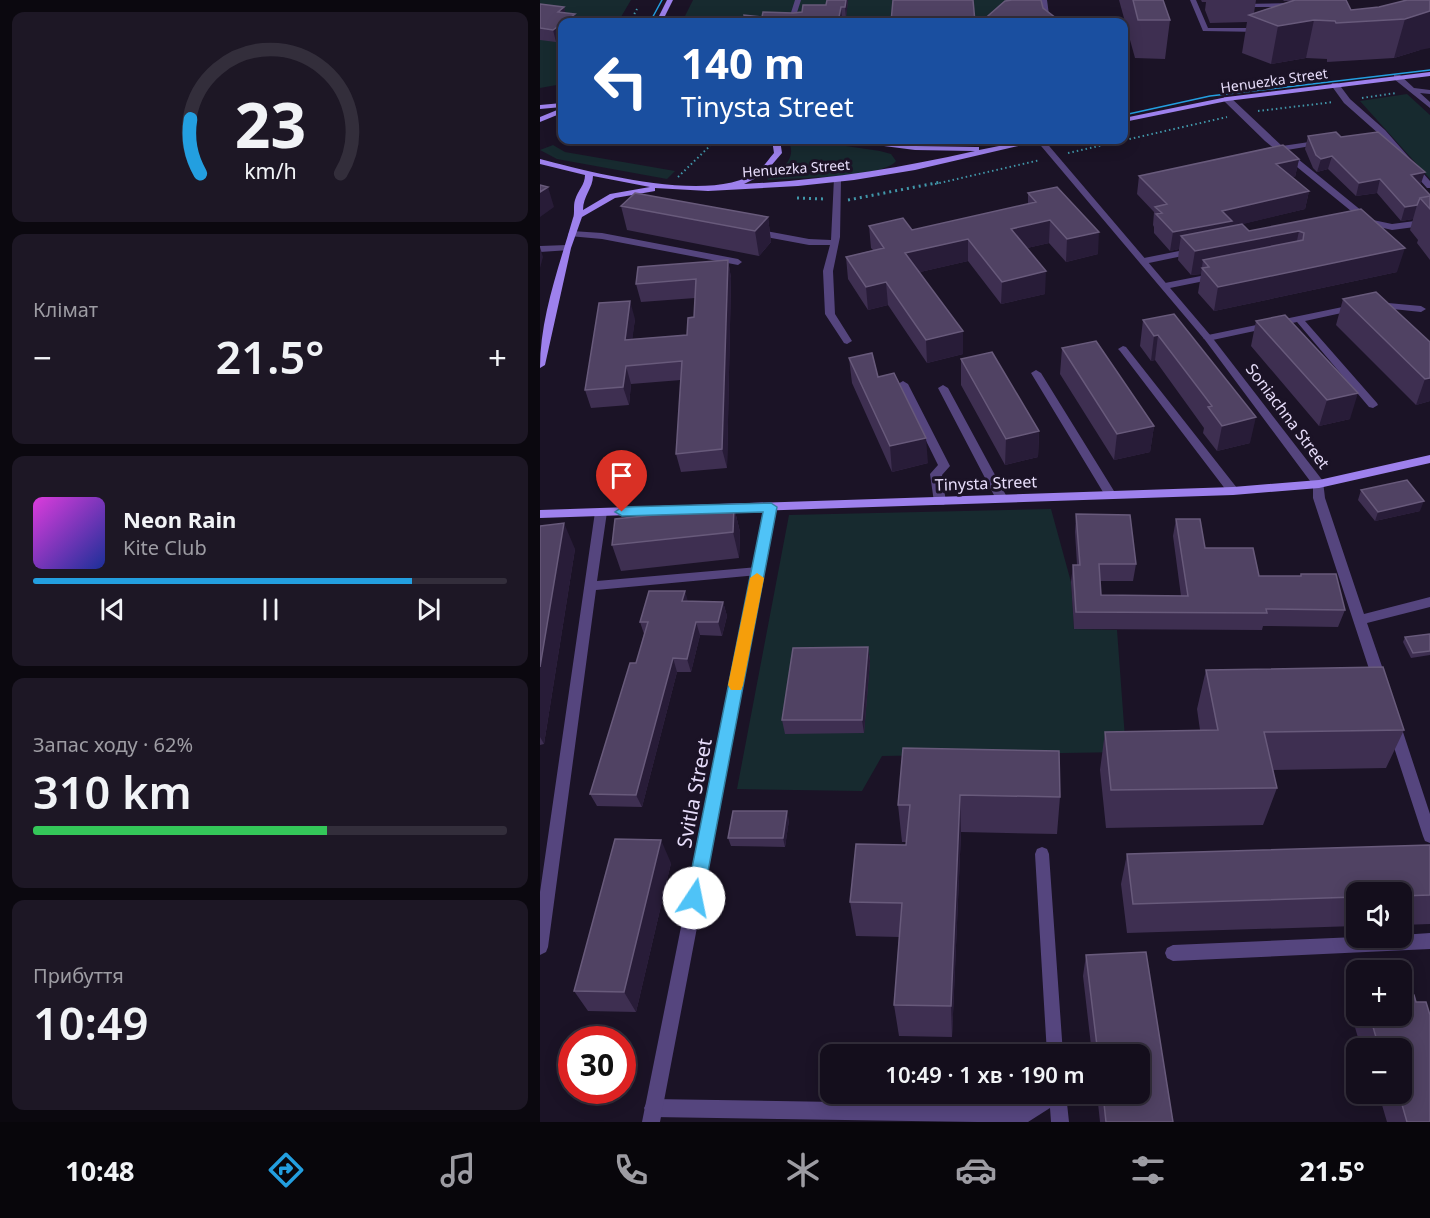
<!DOCTYPE html>
<html lang="uk">
<meta charset="utf-8">
<style>
body{margin:0;font-family:"Noto Sans",sans-serif;background:#1d1725;color:#f1f3f6;height:100vh;display:flex;flex-direction:column;font-size:22px;white-space:nowrap}
*{box-sizing:border-box;margin:0}
p{font-size:20px;color:#9d9ca3}
.icon{flex:none;width:33px;height:33px;fill:none;stroke:currentColor;stroke-width:2;stroke-linecap:round;stroke-linejoin:round}
.map{position:relative;flex:1;overflow:hidden}
.panel{display:flex;flex-direction:column;gap:12px;padding:12px;background:#0b080f;width:540px}
.panel>*{flex:none}
.guide{position:absolute;left:18px;top:18px;width:570px;height:126px;border-radius:12px;box-shadow:0 3px 15px #0003,0 0 0 2px #332e3b;background:#1a4fa0;color:#fff;overflow:hidden}
.fabs{position:absolute;left:806px;top:882px;display:grid;gap:12px}
.fabs a{display:grid;place-items:center;width:66px;height:66px;border-radius:12px;background:#140e1c;box-shadow:0 3px 15px #0003,0 0 0 2px #332e3b;font-size:30px}
.speed{position:absolute;left:18px;top:1026px;display:flex;gap:12px;font-size:30px;font-weight:700;text-align:center}
.speed>*{display:grid;place-content:center;width:78px;height:78px;border-radius:50%;background:#140e1c;box-shadow:0 3px 15px #0003,0 0 0 2px #332e3b;line-height:1}
.speed .limit{border:9px solid #d22;background:#fff;color:#111}
.pin{position:absolute;display:grid;place-items:center;width:51px;height:51px;color:#fff;margin:-62px -26px;border-radius:50% 50% 50% 0;rotate:-45deg;box-shadow:0 0 6px #0007}
.pin .icon{rotate:45deg}
.me{position:absolute;width:66px;margin:-33px;rotate:11deg;stroke-linejoin:round;filter:drop-shadow(0 0 4px #0008)}
.turn{display:flex;align-items:center;gap:21px;height:126px;padding:0 24px;font-size:27px}
.turn .icon{width:78px;height:78px;stroke-width:2.5}
.turn b{display:block;font-size:42px;line-height:51px}
.big{font-size:45px;font-weight:600;line-height:1.1}
.panel .card{flex:1;display:flex;flex-direction:column;justify-content:center;gap:9px;min-width:0;padding:0 21px;border-radius:12px;background:#1d1725}
.panel .dial{align-items:center;gap:0}
.dial svg{height:156px;overflow:visible;fill:none;stroke:#332e3b;stroke-width:7;stroke-linecap:round;text-anchor:middle}
.dial text{fill:#f1f3f6;stroke:none}
.song{display:flex;align-items:center;gap:18px}
.cover{width:72px;height:72px;border-radius:9px;background:linear-gradient(135deg,hsl(300 70% 55%),hsl(230 70% 35%))}
.played{height:6px;border-radius:3px;background:linear-gradient(90deg,#239fe0 80%,#332e3b 80%)}
.keys{display:flex;justify-content:space-around;direction:ltr}
.heat{display:flex;justify-content:space-between;align-items:center;font-size:33px;direction:ltr}
.charge{height:9px;border-radius:4px;background:linear-gradient(90deg,#34c759 62%,#332e3b 0)}
.trip{position:absolute;left:280px;top:1044px;width:330px;height:60px;border-radius:12px;background:#140e1c;box-shadow:0 3px 15px #0003,0 0 0 2px #332e3b;font-weight:600;line-height:60px;text-align:center}
.tabs{display:flex;height:96px;justify-content:space-around;align-items:center;background:#08060b;color:#9d9ca3}
.tabs .icon{width:42px;height:42px}
.tabs .on{color:#239fe0}
.tabs b{font-size:27px;color:#f1f3f6}
main{display:flex;flex:1;min-height:0}
.map>svg:first-child{display:block}
.green{fill:#172a2f}
.lines{fill:none;stroke-linecap:round;stroke-linejoin:round}
.path-far1{stroke:#4197aa;stroke-width:2;stroke-dasharray:1.5 3;stroke-linecap:butt}
.path{stroke:#4197aa;stroke-width:3;stroke-dasharray:2 4;stroke-linecap:butt}
.lane{fill:#55457e;fill-rule:evenodd}
.street{fill:#55457e;fill-rule:evenodd}
.secondary{fill:#9e81ed;fill-rule:evenodd}
.tram{stroke:#239fe0;stroke-width:1.5}
.wall{fill:#3e2f51}
.shaded-wall{fill:#281c38}
.building{fill:#504263;stroke:#685a7b;stroke-width:1.5}
.route{fill:#4fc3f7;stroke:#337fa1;stroke-width:1.5}
.slow{fill:#f59e0b}
.labels{text-anchor:middle;dominant-baseline:central;stroke-width:6;stroke-linejoin:round;paint-order:stroke}
.far-street-label{font-size:14px;fill:#e7ddfa;stroke:#1b1326}
.street-label{font-size:16px;fill:#e7ddfa;stroke:#1b1326}
.near-street-label{font-size:20px;fill:#e7ddfa;stroke:#1b1326}
</style>
<main>
<section class="panel">
<div class="card dial"><svg viewBox="0 0 100 80">
<path d="M14 69A42 42 0 1 1 86 69"/>
<path d="M14 69A42 42 0 0 1 9 41" stroke="#239fe0"/>
<text x="50" y="56" font-size="32" font-weight="700">23</text>
<text x="50" y="72" font-size="11">km/h</text>
</svg></div>
<div class="card"><p>Клімат</p>
<div class="heat"><a>−</a><b class="big">21.5°</b><a>+</a></div>
</div>
<div class="card">
<div class="song"><i class="cover"></i><div><b>Neon Rain</b><p>Kite Club</p></div></div>
<div class="played"></div>
<div class="keys"><svg class="icon" aria-label="previous" viewBox="0 0 24 24"><path d="M18 5L8 12l10 7zM5 5v14"/></svg><svg class="icon" aria-label="pause" viewBox="0 0 24 24"><path d="M8 5v14M16 5v14"/></svg><svg class="icon" aria-label="next" viewBox="0 0 24 24"><path d="M6 5l10 7-10 7zM19 5v14"/></svg></div>
</div>
<div class="card"><p>Запас ходу · 62%</p><b class="big">310 km</b><div class="charge"></div></div>
<div class="card"><p>Прибуття</p><b class="big">10:49</b></div>
</section>
<div class="map">
<svg width="890" height="1122" viewBox="0 0 890 1122">
<rect width="100%" height="100%" fill="#1b1326"/>
<path class="green" d="M0,0H91L78,22H22V84L0,88Z
M153,0H507L508,10L456,22H142Z
M867,94L890,115V179L820,101Z
M248,140H265L340,151L351,154L356,161C344,178 251,178 228,180L227,178C242,169 258,159 248,140Z
M13,145L25,152L135,171L127,179L17,159L0,150Z
M511,509L531,582L534,629L577,630L586,752L342,756L322,791L197,789L249,515Z"/>
<g class="lines">
<path class="path-far1" d="M90,22L97,9
M822,98L856,93
M718,111L794,102
M528,153L687,117
M138,177L176,140
M395,184L500,160"/>
<path class="path" d="M257,198L285,199
M308,200L401,182"/>
<path class="lane" d="M255,0H261L254,22H248Z
M501,0H507L510,22H504Z
M650,0H656L668,28H722L725,30L722,32L663,31Z
M699,4L754,3L757,5L754,7H697L696,6Z
M854,75H860L874,88L890,90V94L880,93L890,102V108L854,79Z
M792,83H798L810,99L845,130L890,181V188H887L839,134L804,103L791,85Z
M684,97H690L742,146L783,140V144L747,150L833,220L852,224L890,219V225L852,230L827,224L725,141L684,101Z
M462,140H470L477,145L470,147Z
M294,178L301,180L300,237L293,271L295,314L312,341L307,344L304,343L285,314L283,271L290,245H269L216,235L212,232L216,229L269,239L291,240Z
M32,231L62,233L198,259L202,262L198,265L62,239L29,236L28,234Z
M27,245L30,246V250L0,252V246Z
M654,248L657,249V253L604,264L600,261L604,258Z
M676,273L679,274V278L625,289L620,286L625,283Z
M837,302L881,306L886,309L881,312L834,307L832,305Z
M817,304L820,305V309L765,321L837,403L838,405L833,408L829,407L757,322L668,341L663,338L668,335Z
M583,346L586,347L697,488L699,491L697,494H689L580,351L578,349Z
M496,370L501,373L574,491L576,494L574,497H566L491,373Z
M363,381L368,384L410,466L402,475L406,502L404,505H396L394,502L390,474L398,465L358,384Z
M403,385L408,388L468,499L466,502H458L456,499L398,388Z
M61,508L67,512L57,581L218,567L224,571L218,575L56,590L8,947L6,952L0,955V892L55,512Z
M502,847L507,849L509,854L523,1054H507L495,854L497,849Z
M890,933V949L633,961L627,958L625,953L627,948L633,945L816,937L861,938V935Z
M501,1094H526L529,1122H511L510,1108L488,1122H437L113,1117L107,1114L104,1108L107,1102L113,1099L484,1105Z"/>
<path class="street" d="M496,140H504L671,336L783,481L785,498L824,614L890,597V607L827,623L847,681L845,685L840,686L835,685L833,681L773,498V485L665,340Z
M231,503L237,507L120,1122H102L225,507Z
M854,720L859,722L861,726L890,814V843L885,841L883,836L847,726L849,722Z"/>
<path class="secondary" d="M127,0H133L122,22H116Z
M890,72V76L687,101L584,122V118L687,97Z
M22,103V107L0,109V105Z
M22,108V113L0,122V117Z
M232,140H240L242,153L224,174L204,184C285,180 356,169 435,151L375,150L313,142L309,140H327L375,146L436,147H439V150L490,140H504L375,170L314,180L258,186L168,191L115,188V191L75,198L42,217L31,248L5,365L0,368C0,317 19,267 33,218C35,213 33,206 35,200C38,190 45,185 45,175L0,164V159C51,172 175,206 219,170C225,166 229,158 234,153ZM53,176L110,187L70,194L43,210C43,196 53,188 53,176Z
M890,455V463L779,488L693,495L0,518V510L693,487L779,480Z"/>
<path class="tram" d="M110,22L122,0
M584,115L670,96L890,70
M404,140H455"/>
</g>
<path class="wall" d="M308,0L306,18L222,17L262,12L286,5Z
M579,0H623L630,20L625,59L595,58Z
M661,0H716L714,13L750,2V1H744L743,0H801L811,10L839,7L867,0L880,50L854,58L787,62V59L766,58L731,64L702,53L707,22L670,23L665,10L666,2H662Z
M0,4L24,7L25,13L22,22V37L16,42L0,40Z
M768,136L801,137L881,185L890,195V260L877,243L878,240L870,230L873,219L861,221L837,193L816,196L788,169L777,172L773,168L765,149Z
M759,159L755,177H752L769,191L765,209L702,224L709,231L821,209L857,272L674,311L658,293L661,274L651,275L638,260L639,249L630,251L614,233V227L613,225L614,212L597,194L599,176Z
M488,193L558,254L526,262L509,243L487,248L505,294L461,304L428,261L380,272L423,354L387,363L348,305L328,310L308,279L306,257L333,250L331,248L329,226L372,230L488,204Z
M81,206L228,217L231,242L219,256L87,230Z
M188,260L191,278L187,468L141,472L136,454L141,380L91,384L89,405L51,408L45,390L95,319L92,339L147,335L154,317L155,298L101,302L96,284Z
M803,299L890,342V401L876,405L796,325Z
M634,314L710,443L677,451L663,433L664,428L615,360L611,361L600,346L603,320Z
M716,321L810,419L779,426L711,346Z
M522,348L614,426L610,452L574,460L520,374Z
M309,358L388,463L352,472L312,383Z
M421,359L499,431L498,457L465,465L421,385Z
M821,490L880,511L835,521L818,500Z
M194,507L200,532L199,558L81,571L72,545Z
M536,514L596,564L593,581H560L561,595L641,596L633,536L636,519L665,548L719,576H760L761,574L805,610L798,627L723,626L722,630L534,629L531,582L533,565H537L535,532Z
M0,526L35,549L4,744L0,745Z
M148,602H183L187,616L182,636L160,635L151,672H137L102,807L57,806L50,794L96,663L104,634L100,622Z
M890,634V655L871,658L863,642L865,637Z
M328,647L330,661L324,733L245,734L242,720Z
M666,670L864,730L846,768L733,770L737,788L723,825L566,828L560,770L565,732L660,730L657,709Z
M363,748L520,797L517,834L421,832L412,1037L359,1036L354,1005L359,937L316,936L310,902L366,845L367,842H362L358,805Z
M249,820L245,847L191,846L188,838Z
M890,845V924L861,925V892H816V926L587,933L581,884L587,854Z
M131,863L96,1012L48,1011L34,991Z
M606,952L633,1122H560L557,1094H600V1054H552L543,976L546,955Z
M876,1002L890,1122H847L842,1105H835L832,1094H861V1048H821L814,1024L820,1016H861Z"/>
<path class="shaded-wall" d="M306,0H308L306,18L305,7Z
M24,7L27,19L18,12Z
M301,7L302,18L301,22H298Z
M890,11V48L880,50L854,58L865,19Z
M35,14L37,22H23Z
M774,20L766,58L731,64L738,26Z
M22,23V37L16,42L13,30Z
M792,156L788,169L777,172L781,159Z
M759,159L755,177L732,182L736,164Z
M885,172L880,186L871,175Z
M840,179L837,193L816,196L819,183Z
M8,187L14,207L0,217V192Z
M769,191L765,209L691,227L641,236L639,249L630,251L633,232L682,211Z
M877,205L873,219L861,221L865,207Z
M228,217L231,242L219,256L215,231Z
M510,220L509,243L470,252L471,229Z
M759,231L754,255L663,260L661,274L651,275L655,251Z
M559,232L558,254L526,262L527,239Z
M428,239V261L367,275L365,253Z
M0,247L3,257L0,268Z
M865,248L857,272L674,311L678,287Z
M188,260L191,278L187,468L182,449Z
M506,271L505,294L461,304L462,282Z
M346,282L348,305L328,310L326,287Z
M90,301L95,319L90,358L85,340Z
M423,331V354L387,363L386,340Z
M618,335L615,360L611,361L614,336Z
M86,366L91,384L89,405L83,387Z
M890,378V401L876,405L885,379Z
M818,393L810,419L779,426L787,400Z
M716,417L710,443L677,451L682,426Z
M614,426L610,452L574,460L577,434Z
M499,431L498,457L465,465L466,439Z
M386,438L388,463L352,472L350,446Z
M884,501L880,511L835,521L838,512Z
M194,507L200,532L199,558L193,532Z
M24,523L35,549L4,744L0,737V667Z
M145,591L149,605L142,601Z
M183,602L187,616L182,636L178,622Z
M156,622L160,635L151,672L147,659Z
M328,647L330,661L324,733L322,720Z
M133,658L137,672L102,807L96,795Z
M420,795L421,832L412,1037L411,1006Z
M247,811L249,820L245,847L243,838Z
M121,840L131,863L96,1012L84,992Z"/>
<path class="building" d="M287,0H306L305,7H301L298,22H205L204,15L222,17L223,12L253,13L262,12L263,5H286Z
M353,0H433L435,22H351Z
M472,0H501L503,8L520,21H525V22H441L465,1Z
M593,0H623L630,20H598Z
M755,0H806L811,10L839,7L867,0H890V11L865,19L796,23L795,21L774,20L738,26L709,15Z
M0,4L24,7L18,12L35,14L13,30L0,28Z
M796,132L801,137L838,132L885,172L871,175L890,195V196L880,198L877,205L865,207L840,179L819,183L792,156L781,159L776,155L768,136Z
M743,145L759,159L736,164L769,191L682,211L692,221L633,232L616,214L622,213L615,207L627,204L599,176Z
M0,185L8,187L0,192Z
M517,187L559,232L527,239L510,220L471,229L506,271L462,282L428,239L365,253L423,331L386,340L346,282L326,287L306,257L344,248L329,226L363,218L372,230L496,202L488,193Z
M95,193L228,217L215,231L81,206Z
M890,196V209L880,198Z
M821,209L865,248L678,287L662,268L669,267L663,260L763,240L764,233L759,231L655,251L641,236L702,224L709,231Z
M188,260L182,449L136,454L142,361L86,366L83,387L45,390L59,303L90,301L85,340L147,335L148,318L154,317L156,279L96,284L98,267Z
M836,292L890,342V378L885,379L803,299Z
M634,314L716,417L682,426L668,407L672,406L618,335L614,336L603,320Z
M745,315L818,393L787,400L716,321Z
M556,341L614,426L577,434L522,348Z
M452,352L499,431L466,439L421,359Z
M332,353L338,377L354,373L386,438L350,446L309,358Z
M867,480L884,501L838,512L821,490Z
M194,507L193,532L72,545L75,519Z
M536,514L590,515L596,564H559L561,595L648,596L636,519H660L665,548H713L719,576H761V574H796L805,610L726,609L727,613L536,612L533,565H540Z
M24,523L0,667V526Z
M109,591H145L142,601L183,602L178,622H156L147,659L133,658L96,795L50,794L90,663H96L108,622H100Z
M890,634V651L873,653L865,637Z
M328,647L322,720H242L253,648Z
M843,667L864,730L724,732L737,788L571,790L565,732L678,730L666,670Z
M363,748L519,751L520,797L420,795L411,1006L354,1005L362,903L310,902L316,844L366,845L370,805H358Z
M193,811H247L243,838H188Z
M75,839L121,840L84,992L34,991Z
M890,845V895L861,896V892H816V897L593,904L587,854Z
M606,952L633,1122H566L563,1094H600V1054H558L546,955Z
M874,995L876,1002H886L890,1015V1122H867L859,1094H861V1048H839L830,1016H861V996Z"/>
<path class="route" d="M231,503L237,507L163,898L161,904L154,906L148,904L146,898L223,512L82,516L75,512L82,507Z"/>
<path class="slow" d="M217,573L224,578L203,685L201,690H191L188,685L210,578Z"/>
<g class="labels">
<g class="far-street-label">
<text transform="translate(734 80) rotate(-8)">Henuezka Street</text>
<text transform="translate(256 168) rotate(-4)">Henuezka Street</text>
</g>
<g class="street-label">
<text transform="translate(748 416) rotate(53)">Soniachna Street</text>
<text transform="translate(446 483) rotate(-2)">Tinysta Street</text>
</g>
<g class="near-street-label">
<text transform="translate(154 793) rotate(-79)">Svitla Street</text>
</g>
</g>
</svg>
<div class="fabs">
<a><svg class="icon" aria-label="sound" viewBox="0 0 24 24"><path d="M4 9h4l5-4v14l-5-4H4zM17 9q2 3 0 6"/></svg></a>
<a>+</a>
<a>−</a>
</div>
<div class="speed"><div class="limit">30</div></div>
<div class="pin" style="left:82px;top:512px;background:#d93025"><svg class="icon" aria-label="arrive" viewBox="0 0 24 24"><path d="M6 21V4h12l-3 4 3 4H6"/></svg></div>
<svg class="me" style="left:154px;top:898px" viewBox="-20 -20 40 40"><circle r="19" fill="#fff"/><path d="M0-13L10 11 0 6-10 11z" fill="#4fc3f7"/></svg>
<div class="trip">10:49 · 1 хв · 190 m</div>
<div class="guide">
<div class="turn"><svg class="icon" aria-label="left" viewBox="0 0 24 24"><path d="M17 20v-9H6M10 6l-5 5 5 5"/></svg><div><b>140 m</b>Tinysta Street</div></div>
</div>
</div>
</main>
<nav class="tabs">
<b>10:48</b>
<svg class="icon on" aria-label="directions" viewBox="0 0 24 24"><path d="M12 3l9 9-9 9-9-9zM9 14v-3h6M13 9l2 2-2 2"/></svg>
<svg class="icon" aria-label="music" viewBox="0 0 24 24"><path d="M9 18V5l10-2v13"/><circle cx="6" cy="18" r="3"/><circle cx="16" cy="16" r="3"/></svg>
<svg class="icon" aria-label="phone" viewBox="0 0 24 24"><path d="M5 4h4l2 5-3 2q2 4 5 5l2-3 5 2v4C11 20 4 13 5 4z"/></svg>
<svg class="icon" aria-label="climate" viewBox="0 0 24 24"><path d="M12 3v18M4 7l16 10M4 17L20 7"/></svg>
<svg class="icon" aria-label="car" viewBox="0 0 24 24"><path d="M5 17H2v-5l4-1 3-4h7l3 4 3 1v5h-3M9 17h6M6 11h13"/><circle cx="7" cy="17" r="2"/><circle cx="17" cy="17" r="2"/></svg>
<svg class="icon" aria-label="filters" viewBox="0 0 24 24"><path d="M4 7h16M4 17h16"/><circle cx="9" cy="7" r="2"/><circle cx="15" cy="17" r="2"/></svg>
<b>21.5°</b>
</nav>
